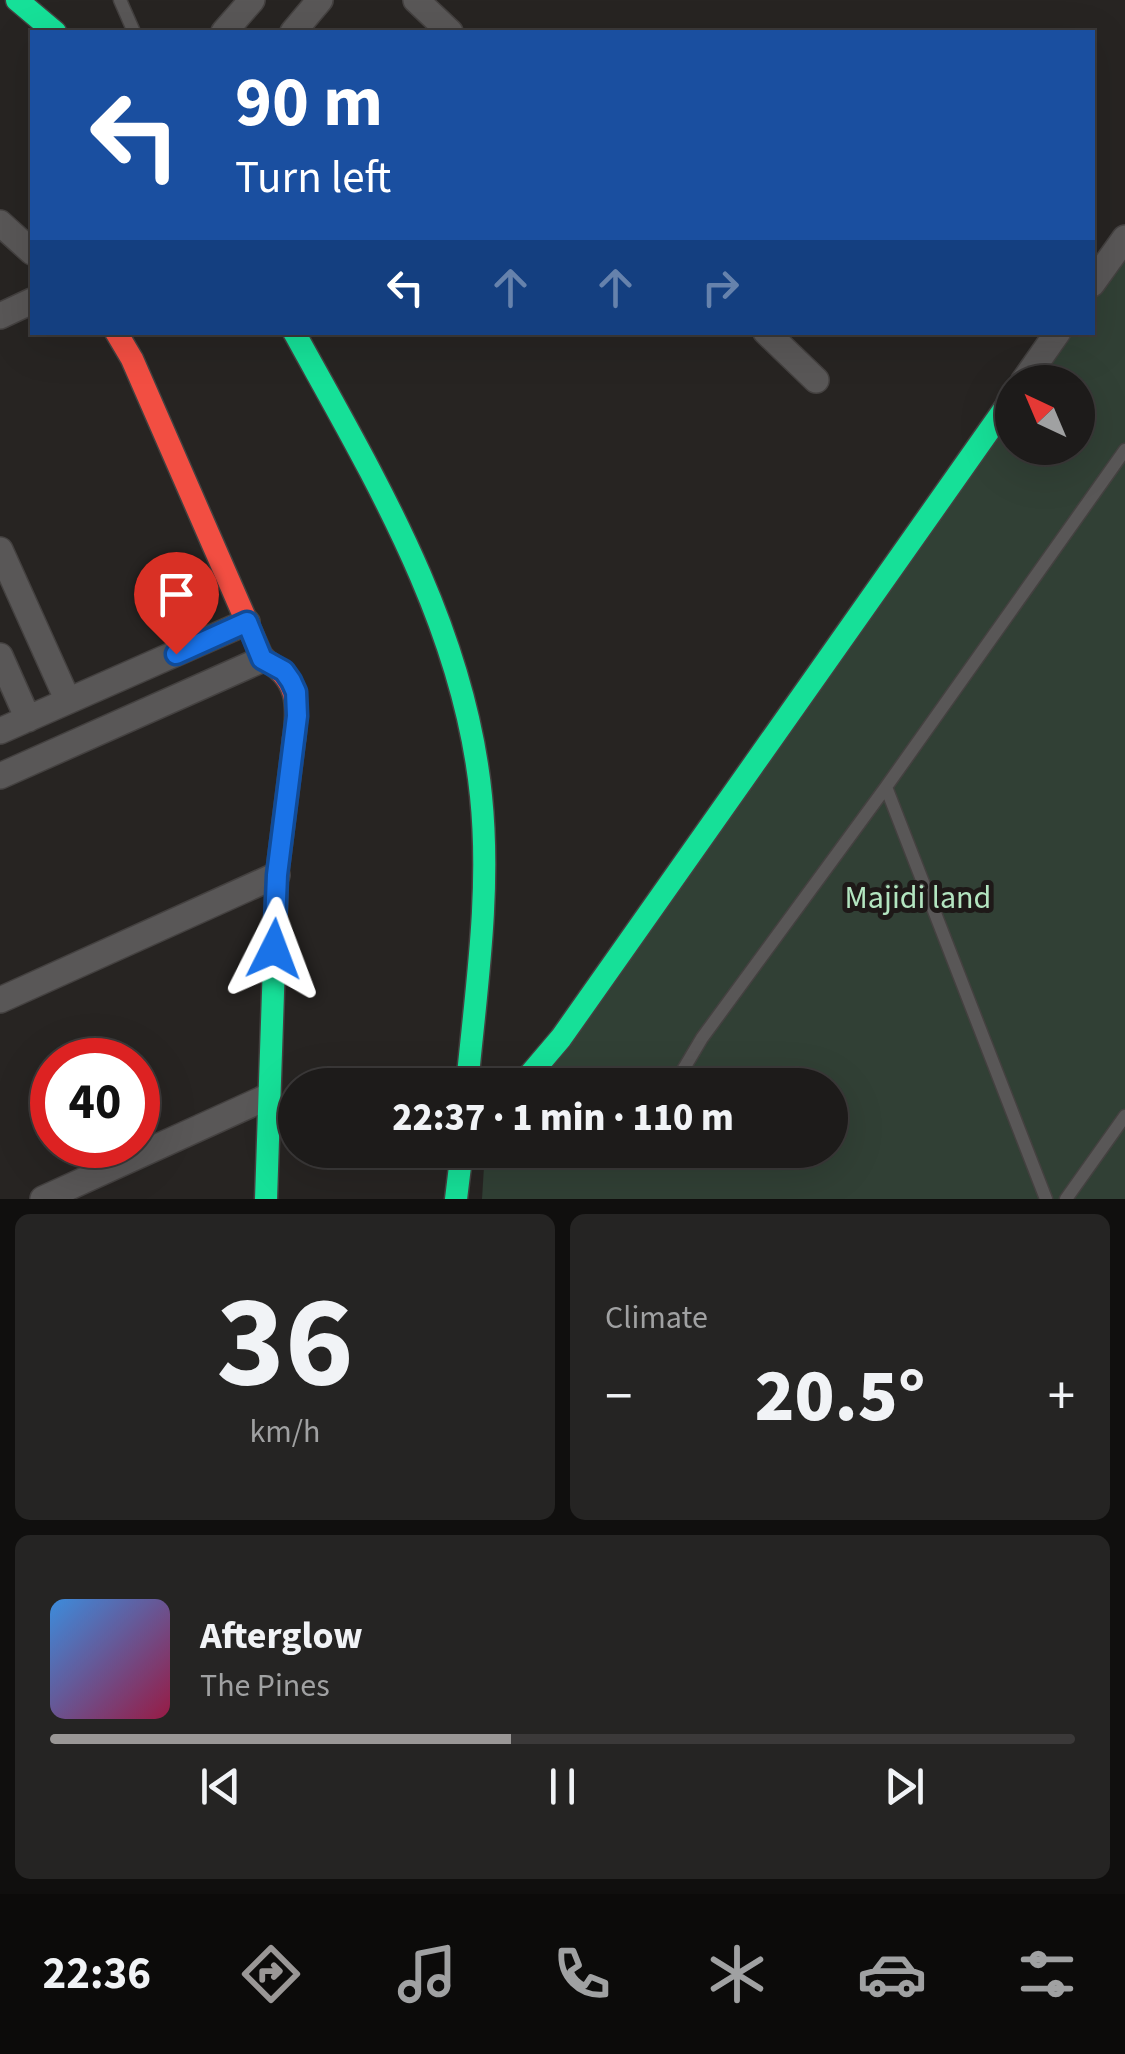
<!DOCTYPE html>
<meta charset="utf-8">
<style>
body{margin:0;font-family:"Source Sans 3",sans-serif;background:#252423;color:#f1f3f6;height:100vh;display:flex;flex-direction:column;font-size:38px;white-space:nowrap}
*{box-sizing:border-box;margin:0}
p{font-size:32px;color:#a0a1a2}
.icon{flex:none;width:55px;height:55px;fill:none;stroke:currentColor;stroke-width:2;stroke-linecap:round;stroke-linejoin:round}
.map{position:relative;height:1199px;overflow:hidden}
.side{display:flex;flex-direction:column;gap:15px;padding:15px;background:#100f0e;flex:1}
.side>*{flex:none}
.banner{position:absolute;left:30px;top:30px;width:1065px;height:305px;border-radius:0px;box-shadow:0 10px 40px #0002,0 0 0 2px #3b3939;background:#1a4fa0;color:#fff;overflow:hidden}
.needle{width:65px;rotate:316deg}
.fabs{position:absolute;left:995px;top:365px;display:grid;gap:20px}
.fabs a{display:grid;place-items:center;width:100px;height:100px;border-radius:50%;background:#1d1b1a;box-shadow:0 10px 40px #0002,0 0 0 2px #3b3939;font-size:50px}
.speed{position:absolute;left:30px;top:1038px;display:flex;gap:20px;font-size:50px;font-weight:700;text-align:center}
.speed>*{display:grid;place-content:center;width:130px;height:130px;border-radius:50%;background:#1d1b1a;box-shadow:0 10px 40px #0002,0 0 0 2px #3b3939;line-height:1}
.speed .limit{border:15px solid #d22;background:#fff;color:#111}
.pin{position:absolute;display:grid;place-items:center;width:85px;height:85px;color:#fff;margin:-102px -42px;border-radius:50% 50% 50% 0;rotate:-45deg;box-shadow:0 0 10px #0007}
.pin .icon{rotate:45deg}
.me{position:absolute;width:110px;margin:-55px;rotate:3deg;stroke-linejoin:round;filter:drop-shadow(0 0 8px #0008)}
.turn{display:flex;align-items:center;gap:35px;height:210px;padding:0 40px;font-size:45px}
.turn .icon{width:130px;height:130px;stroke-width:2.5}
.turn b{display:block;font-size:70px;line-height:85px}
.lanes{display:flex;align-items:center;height:95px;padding:0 40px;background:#0003;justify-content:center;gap:50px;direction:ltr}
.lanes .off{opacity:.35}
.big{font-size:75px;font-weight:800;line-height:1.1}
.side .card{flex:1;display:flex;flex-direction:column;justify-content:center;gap:15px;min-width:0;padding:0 35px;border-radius:15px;background:#252423}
.side .dial{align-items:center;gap:0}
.dial b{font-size:130px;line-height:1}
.song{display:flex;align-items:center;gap:30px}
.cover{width:120px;height:120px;border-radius:15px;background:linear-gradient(135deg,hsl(210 70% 55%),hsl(340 70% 35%))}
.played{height:10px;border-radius:5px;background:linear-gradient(90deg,#9a9796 45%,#3b3939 45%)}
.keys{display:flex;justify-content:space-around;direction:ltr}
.heat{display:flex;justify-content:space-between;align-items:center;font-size:55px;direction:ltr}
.side .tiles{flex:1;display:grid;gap:15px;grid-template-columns:1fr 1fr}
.card:last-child{grid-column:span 2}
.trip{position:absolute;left:278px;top:1068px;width:570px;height:100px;border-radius:50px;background:#1d1b1a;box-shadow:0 10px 40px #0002,0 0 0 2px #3b3939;font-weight:800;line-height:100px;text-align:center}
.dock{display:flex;height:160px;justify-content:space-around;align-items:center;background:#0c0b0a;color:#a0a1a2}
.dock .icon{width:70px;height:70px}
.dock .current{color:#9a9796}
.dock b{font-size:45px;color:#f1f3f6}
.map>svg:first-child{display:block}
.green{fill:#314035}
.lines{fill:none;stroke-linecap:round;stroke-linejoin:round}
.lane-casing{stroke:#444140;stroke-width:15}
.street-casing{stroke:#444140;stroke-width:28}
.fast-casing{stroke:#444140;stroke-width:25}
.jam-casing{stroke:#444140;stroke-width:25}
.lane{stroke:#595757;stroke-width:12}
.street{stroke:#595757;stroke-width:25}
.fast{stroke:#16e098;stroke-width:22}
.jam{stroke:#f24e42;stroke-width:22}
.route-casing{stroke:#114b97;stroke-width:25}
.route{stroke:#1a73e8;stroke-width:18}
.labels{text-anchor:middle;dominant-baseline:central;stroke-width:10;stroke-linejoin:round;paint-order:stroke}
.park-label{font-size:32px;fill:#b3e5c0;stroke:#1e1918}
</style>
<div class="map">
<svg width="1125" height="1199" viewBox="0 0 1125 1199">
<rect width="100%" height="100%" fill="#272422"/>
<path class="green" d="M1125,250V1199H482L485,1150H830V1085H523L1012,408V448H1078V382H1031L1066,333L1092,332L1093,296Z"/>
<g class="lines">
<g class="lane-casing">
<path id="lane" d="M120,0L134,32
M886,787L1046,1199
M683,1070L702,1038L886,787L1125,450
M1066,1199L1125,1116"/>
</g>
<g class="street-casing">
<path id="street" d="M416,0L450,32
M224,32L252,0
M293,32L320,0
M0,223L32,252
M1092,284L1125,238
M0,316L32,301
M766,332L816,380
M1023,382L1058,332
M0,550L68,701
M0,656L28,719
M0,731L247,622
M0,776L263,659
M0,1000L277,875
M43,1199L267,1097"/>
</g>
<g class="fast-casing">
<path id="fast" d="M17,0L55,32
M294,332C375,479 464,626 481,796C491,892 476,990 467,1085
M521,1085L561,1038L1012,398
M266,1199L277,875L294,739
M456,1199L462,1150"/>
</g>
<g class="jam-casing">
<path id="jam" d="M116,332L132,359L263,659C298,677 299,704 294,739"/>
</g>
<use href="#lane" class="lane"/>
<use href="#street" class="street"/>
<use href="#fast" class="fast"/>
<use href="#jam" class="jam"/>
</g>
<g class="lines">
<g class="route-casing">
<path id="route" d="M176,654L247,622L262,659L284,671L291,681L296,692L297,716L277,875L274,949"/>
</g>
<use href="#route" class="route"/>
</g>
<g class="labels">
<g class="park-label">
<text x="918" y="898">Majidi land</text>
</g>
</g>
</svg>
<div class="fabs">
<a><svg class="needle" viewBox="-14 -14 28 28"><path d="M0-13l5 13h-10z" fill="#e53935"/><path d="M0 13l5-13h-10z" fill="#a0a1a2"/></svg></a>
</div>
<div class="speed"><div class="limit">40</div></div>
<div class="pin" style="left:176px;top:654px;background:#d93025"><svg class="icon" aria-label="arrive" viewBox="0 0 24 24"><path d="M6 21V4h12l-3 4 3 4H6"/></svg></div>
<svg class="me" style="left:274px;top:949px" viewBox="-20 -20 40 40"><path d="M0-17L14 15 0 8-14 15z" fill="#1a73e8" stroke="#fff" stroke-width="4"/></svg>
<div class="trip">22:37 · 1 min · 110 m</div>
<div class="banner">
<div class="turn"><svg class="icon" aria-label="left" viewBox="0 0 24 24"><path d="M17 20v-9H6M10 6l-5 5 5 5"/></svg><div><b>90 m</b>Turn left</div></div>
<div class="lanes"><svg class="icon" aria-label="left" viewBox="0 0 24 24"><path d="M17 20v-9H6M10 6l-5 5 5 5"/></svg><svg class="icon off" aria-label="ahead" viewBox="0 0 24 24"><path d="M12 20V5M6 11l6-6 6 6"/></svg><svg class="icon off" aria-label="ahead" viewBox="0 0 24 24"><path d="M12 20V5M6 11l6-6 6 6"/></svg><svg class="icon off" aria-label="right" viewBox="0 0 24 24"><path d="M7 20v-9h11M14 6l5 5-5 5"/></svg></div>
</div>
</div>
<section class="side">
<div class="tiles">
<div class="card dial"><b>36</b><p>km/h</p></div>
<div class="card"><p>Climate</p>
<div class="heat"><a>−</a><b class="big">20.5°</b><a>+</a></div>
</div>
<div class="card">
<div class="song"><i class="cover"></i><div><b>Afterglow</b><p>The Pines</p></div></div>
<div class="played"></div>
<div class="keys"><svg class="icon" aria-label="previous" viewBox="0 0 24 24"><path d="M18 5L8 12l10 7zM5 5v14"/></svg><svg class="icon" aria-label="pause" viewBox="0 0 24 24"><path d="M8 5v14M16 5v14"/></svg><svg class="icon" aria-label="next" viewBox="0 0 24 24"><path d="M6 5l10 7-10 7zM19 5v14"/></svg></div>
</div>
</div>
</section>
<nav class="dock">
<b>22:36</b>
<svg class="icon current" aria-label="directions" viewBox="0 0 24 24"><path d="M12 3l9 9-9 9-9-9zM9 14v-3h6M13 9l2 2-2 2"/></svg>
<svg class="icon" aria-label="music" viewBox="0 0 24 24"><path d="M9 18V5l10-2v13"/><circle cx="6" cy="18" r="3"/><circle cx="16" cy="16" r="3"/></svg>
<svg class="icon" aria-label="phone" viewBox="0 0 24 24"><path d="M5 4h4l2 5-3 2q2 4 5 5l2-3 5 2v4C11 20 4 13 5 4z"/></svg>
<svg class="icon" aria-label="climate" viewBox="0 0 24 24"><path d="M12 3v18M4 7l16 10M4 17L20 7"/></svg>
<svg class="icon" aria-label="car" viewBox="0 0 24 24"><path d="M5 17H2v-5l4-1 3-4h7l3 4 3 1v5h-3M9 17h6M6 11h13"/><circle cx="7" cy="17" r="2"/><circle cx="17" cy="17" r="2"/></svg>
<svg class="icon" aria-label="filters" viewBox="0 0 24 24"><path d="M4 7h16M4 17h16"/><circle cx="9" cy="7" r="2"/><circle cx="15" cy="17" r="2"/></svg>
</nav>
